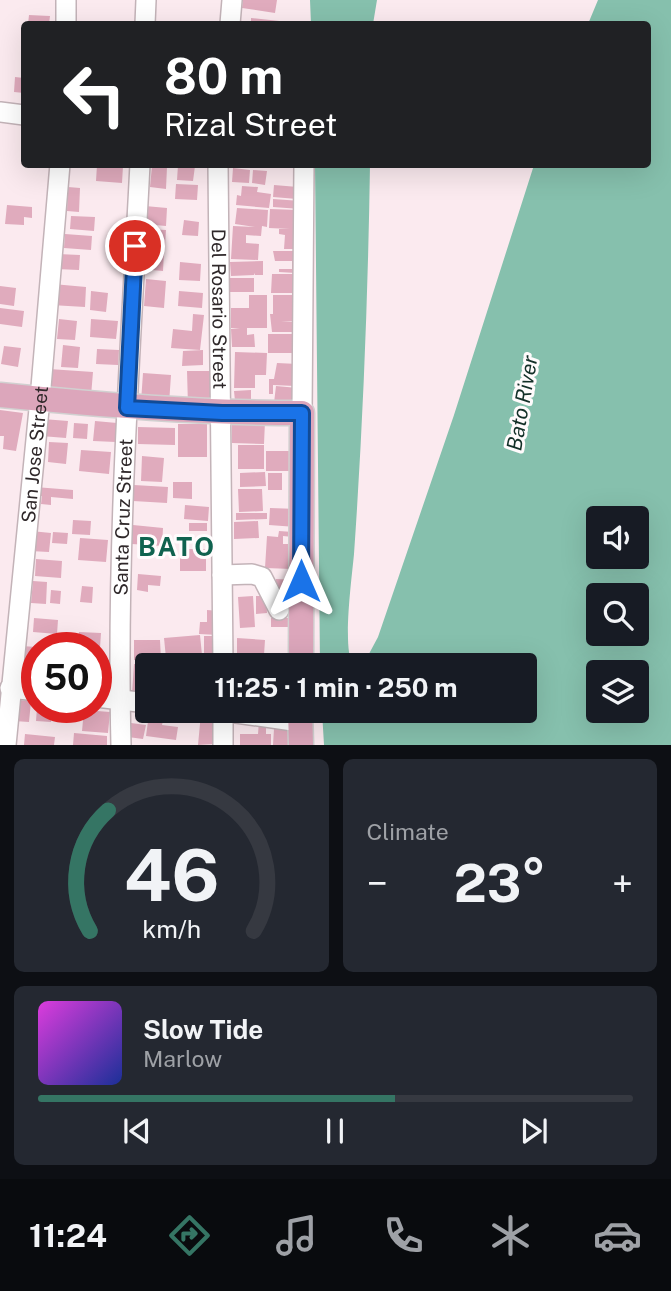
<!DOCTYPE html>
<meta charset="utf-8">
<style>
body{margin:0;font-family:"Public Sans",sans-serif;background:#242831;color:#f1f3f6;height:100vh;display:flex;flex-direction:column;font-size:26px;white-space:nowrap}
*{box-sizing:border-box;margin:0}
p{font-size:23px;color:#9ea1a6}
.icon{flex:none;width:38px;height:38px;fill:none;stroke:currentColor;stroke-width:2;stroke-linecap:round;stroke-linejoin:round}
.map{position:relative;height:745px;overflow:hidden}
.drawer{display:flex;flex-direction:column;gap:14px;padding:14px;background:#0d0f14;flex:1}
.drawer>*{flex:none}
.top-card{position:absolute;left:21px;top:21px;width:630px;height:147px;border-radius:7px;box-shadow:0 7px 28px #0002;background:#202124;color:#fff;overflow:hidden}
.controls{position:absolute;left:586px;top:506px;display:grid;gap:14px}
.controls a{display:grid;place-items:center;width:63px;height:63px;border-radius:7px;background:#171b24;box-shadow:0 7px 28px #0002;font-size:35px}
.speed{position:absolute;left:21px;top:632px;display:flex;gap:14px;font-size:35px;font-weight:700;text-align:center}
.speed>*{display:grid;place-content:center;width:91px;height:91px;border-radius:50%;background:#171b24;box-shadow:0 7px 28px #0002;line-height:1}
.speed .limit{border:10px solid #d22;background:#fff;color:#111}
.pin{position:absolute;display:grid;place-items:center;width:60px;height:60px;color:#fff;margin:-30px;border:4px solid #fff;border-radius:50%;box-shadow:0 2px 7px #0007}
.me{position:absolute;width:77px;margin:-38px;rotate:0deg;stroke-linejoin:round;filter:drop-shadow(0 0 5px #0008)}
.turn{display:flex;align-items:center;gap:24px;height:147px;padding:0 28px;font-size:32px}
.turn .icon{width:91px;height:91px;stroke-width:2.5}
.turn b{display:block;font-size:49px;line-height:60px}
.big{font-size:52px;font-weight:700;line-height:1.1}
.drawer .card{flex:1;display:flex;flex-direction:column;justify-content:center;gap:10px;min-width:0;padding:0 24px;border-radius:10px;background:#242831}
.drawer .dial{align-items:center;gap:0}
.dial svg{height:182px;overflow:visible;fill:none;stroke:#363941;stroke-width:7;stroke-linecap:round;text-anchor:middle}
.dial text{fill:#f1f3f6;stroke:none}
.song{display:flex;align-items:center;gap:21px}
.cover{width:84px;height:84px;border-radius:10px;background:linear-gradient(135deg,hsl(300 70% 55%),hsl(230 70% 35%))}
.played{height:7px;border-radius:4px;background:linear-gradient(90deg,#357564 60%,#363941 60%)}
.keys{display:flex;justify-content:space-around;direction:ltr}
.heat{display:flex;justify-content:space-between;align-items:center;font-size:38px;direction:ltr}
.drawer .tiles{flex:1;display:grid;gap:14px;grid-template-columns:1fr 1fr}
.card:last-child{grid-column:span 2}
.trip{position:absolute;left:135px;top:653px;width:402px;height:70px;border-radius:7px;background:#171b24;box-shadow:0 7px 28px #0002;font-weight:700;line-height:70px;text-align:center}
.menu{display:flex;height:112px;justify-content:space-around;align-items:center;background:#090b0e;color:#9ea1a6}
.menu .icon{width:49px;height:49px}
.menu .on{color:#357564}
.menu b{font-size:32px;color:#f1f3f6}
.map>svg:first-child{display:block}
.water{fill:#86c0ad;fill-rule:evenodd}
.building{fill:#e0abbd}
.lines{fill:none;stroke-linecap:round;stroke-linejoin:round}
.minor-casing{stroke:#c3b3b8;stroke-width:22}
.major-casing{stroke:#d1d0d0;stroke-width:27}
.minor{stroke:#fff;stroke-width:19}
.major{stroke:#dca6bb;stroke-width:24}
.route-casing{stroke:#114b97;stroke-width:18}
.route{stroke:#1a73e8;stroke-width:12}
.labels{text-anchor:middle;dominant-baseline:central;stroke-width:6;stroke-linejoin:round;paint-order:stroke}
.street-label{font-size:19px;fill:#2f282a;stroke:#fffbfc}
.water-label{font-size:21px;font-style:italic;fill:#133028;stroke:#fffbfc}
.district-label{font-size:26px;font-weight:bold;letter-spacing:2px;fill:#10624f;stroke:#fffbfc}
</style>
<div class="map">
<svg width="671" height="745" viewBox="0 0 671 745">
<rect width="100%" height="100%" fill="#fbeaef"/>
<path class="water" d="M310,0H377L373,24H311Z
M598,0H671V745H324L322,711L525,710V665H363L378,637L454,415L534,165L648,164V24H588ZM598,518H637V556H598ZM598,595H637V634H598ZM598,672H637V710H598Z
M315,165H370C368,295 363,425 354,554C352,577 342,649 353,665H320Z"/>
<path class="building" d="M243,0H277L275,13L242,8Z
M29,15L50,16L49,24H28Z
M251,18L298,23V24H251Z
M15,77L24,78V93L14,92Z
M97,165L123,166L122,183L96,181Z
M178,165L195,166L193,181L177,180Z
M152,166L167,167L166,189L150,187Z
M233,168L250,170L249,183L232,182Z
M253,170L267,171L265,185L252,183Z
M176,184L198,185L197,200L175,199Z
M274,185L298,187L297,199L273,197Z
M242,186L258,187L257,192L271,194L269,208L236,205L237,195L241,196Z
M68,187L80,188L79,212L67,211Z
M273,199L301,201L300,209L273,207Z
M7,205L32,207V218L24,217V225L5,224Z
M145,206L167,208L166,226L144,224Z
M237,208L268,210L267,227L262,226L261,236L246,235V243L259,244L258,260L231,259L233,226L255,227L235,224Z
M270,209L298,210L296,249H284L285,235L279,234V229H290L269,228Z
M71,216L95,217L94,231L70,229Z
M184,220L199,222L198,236L182,235Z
M146,229L166,230L165,246L145,244Z
M65,234L92,236L91,250L64,248Z
M107,234L122,235L121,250L106,249Z
M143,251L164,252L163,271L141,269Z
M273,251H298L296,273L279,272V269H292V261H275Z
M58,254L80,255L79,270L56,269Z
M263,261V275H255L254,273V275L231,276L230,262Z
M180,262L201,264L200,281L179,280Z
M272,274H298V293H271Z
M230,278H254V292H230Z
M146,279L166,281L164,308L144,306Z
M53,284L86,287L85,307L51,305Z
M0,286L16,288L14,306L0,304Z
M91,291L108,293L106,312L90,310Z
M179,291L203,293L202,308L178,306Z
M249,295H267V328H247V335L254,334L255,347H232L231,329H240L231,328V308H249Z
M273,295H299L298,321H281L298,322V332H272L270,314H273Z
M0,308L24,311L22,327L0,324Z
M193,314L204,315L200,350L171,348L173,329L192,331Z
M59,319L77,321L75,340L57,339Z
M91,319L118,321L116,339L90,337Z
M268,334H299V353H268Z
M63,345L80,347L78,368L61,367Z
M4,346L21,348L18,367L1,364Z
M97,349L119,350L118,365L96,364Z
M203,350V365L182,366L183,351Z
M235,352L267,353L266,375H255V388H234Z
M277,363L298,364L295,386L273,385V394H269V379H274Z
M49,369L93,372L91,396L47,393Z
M187,371H211L212,405L188,406Z
M143,373L171,375L169,404L141,402Z
M276,386L298,388L296,405L274,403Z
M251,390V401H235L234,391Z
M0,410L23,413L16,451L3,449L4,436H0Z
M43,419L68,421L66,438L41,436Z
M95,421L117,423L116,442L93,441Z
M232,421H265L264,444L232,443Z
M74,423L88,424L87,439L73,438Z
M178,424H207V457H178Z
M138,427L175,428V445L138,444Z
M49,442L68,443L66,464L48,462Z
M238,445H264V469H238Z
M81,450L111,452L109,474L79,471Z
M266,451H291V471H266Z
M142,456L164,458L162,482L141,481Z
M265,472L266,486L240,487V473Z
M268,473H282V490H268Z
M173,482H192V499L173,498Z
M134,485L168,487L167,503L133,501Z
M35,487L73,490V499L51,497V505L41,504L42,496H34Z
M238,489H262L263,511L239,512Z
M185,505L209,507L208,521L184,519Z
M270,508L298,509L296,527L269,525Z
M236,513H267V519L236,520Z
M73,520L91,521L90,535L72,534Z
M258,521L259,538L234,539V522Z
M189,523H207V531H189Z
M133,525L163,528L162,546L132,544Z
M31,531L51,533L49,552L30,551Z
M279,531L293,532V537L283,536V544H293L292,569L265,568L267,536L278,537Z
M53,532L68,533L67,544L52,543Z
M80,538L108,540L106,562L78,560Z
M180,549H206V571H180Z
M36,559L62,561L61,578L35,576Z
M138,574L161,576L160,586L148,585V592L137,590Z
M276,579L297,580L296,594L275,593Z
M33,581L47,582L46,604L31,603Z
M82,586L93,587L92,603L80,602Z
M51,590L61,591L60,604L50,603Z
M253,596L255,627L240,628L238,597Z
M256,596H266L267,613L256,614Z
M207,610L220,611L218,635L199,634L200,622H207Z
M34,618L58,620L57,634L33,632Z
M271,618H296V627H271Z
M79,632L101,633L99,663H96V648H78Z
M200,635L202,655L166,658L164,638Z
M204,636H219L218,658H204Z
M237,638L265,640L264,655L237,654Z
M134,640H160L161,660H134Z
M21,646L37,647V662L20,661Z
M134,664H147V695L132,694Z
M16,667L37,669V686L15,685Z
M16,700L31,701L29,722L14,721Z
M37,707H53L51,722L36,721Z
M84,710L110,712L108,733L82,731Z
M201,713L217,714L215,744L198,745Z
M149,714L164,716L162,725L178,727L176,740L146,736Z
M259,721H266V734H271V745H240V734H258Z
M131,723L146,725L143,739L128,737Z
M274,729L291,730V745H273Z
M74,733L107,736V745H73Z
M25,734L55,737L54,745H24Z"/>
<g class="lines">
<g class="minor-casing">
<g id="minor">
<path d="M66,24V0"/>
<path d="M145,24L146,0"/>
<path d="M230,24L232,0"/>
<path d="M0,112L24,115"/>
<path id="s1" d="M218,164L223,665"/>
<path d="M302,413L304,164"/>
<path d="M222,575L252,574L262,577L279,610"/>
<path d="M10,688L37,691"/>
<path d="M96,697L147,703"/>
<path d="M215,710L300,722"/>
<path id="s2" d="M6,745L40,399L60,164"/>
<path id="s3" d="M121,745C116,551 130,358 140,164"/>
<path d="M223,745V710"/>
</g>
</g>
<g class="major-casing">
<path id="major" d="M0,395C101,405 200,413 302,413L301,665
M300,710L301,745"/>
</g>
<use href="#minor" class="minor"/>
<use href="#major" class="major"/>
</g>
<g class="lines">
<g class="route-casing">
<path id="route" d="M135,246L127,408L222,413H302L301,581"/>
</g>
<use href="#route" class="route"/>
</g>
<g class="labels">
<g class="street-label">
<text stroke="none"><textPath href="#s1" startOffset="145">Del Rosario Street</textPath></text>
<text stroke="none"><textPath href="#s2" startOffset="292">San Jose Street</textPath></text>
<text stroke="none"><textPath href="#s3" startOffset="228">Santa Cruz Street</textPath></text>
</g>
<g class="water-label">
<text transform="translate(522 403) rotate(-80)">Bato River</text>
</g>
<g class="district-label">
<text x="177" y="546">BATO</text>
</g>
</g>
</svg>
<div class="controls">
<a><svg class="icon" aria-label="sound" viewBox="0 0 24 24"><path d="M4 9h4l5-4v14l-5-4H4zM17 9q2 3 0 6"/></svg></a>
<a><svg class="icon" aria-label="search" viewBox="0 0 24 24"><circle cx="10" cy="10" r="6"/><path d="M15 15l6 6"/></svg></a>
<a><svg class="icon" aria-label="layers" viewBox="0 0 24 24"><path d="M12 4l9 5-9 5-9-5zM3 14l9 5 9-5"/></svg></a>
</div>
<div class="speed"><div class="limit">50</div></div>
<div class="pin" style="left:135px;top:246px;background:#d93025"><svg class="icon" aria-label="arrive" viewBox="0 0 24 24"><path d="M6 21V4h12l-3 4 3 4H6"/></svg></div>
<svg class="me" style="left:301px;top:581px" viewBox="-20 -20 40 40"><path d="M0-17L14 15 0 8-14 15z" fill="#1a73e8" stroke="#fff" stroke-width="4"/></svg>
<div class="trip">11:25 · 1 min · 250 m</div>
<div class="top-card">
<div class="turn"><svg class="icon" aria-label="left" viewBox="0 0 24 24"><path d="M17 20v-9H6M10 6l-5 5 5 5"/></svg><div><b>80 m</b>Rizal Street</div></div>
</div>
</div>
<section class="drawer">
<div class="tiles">
<div class="card dial"><svg viewBox="0 0 100 80">
<path d="M14 69A42 42 0 1 1 86 69"/>
<path d="M14 69A42 42 0 0 1 22 16" stroke="#357564"/>
<text x="50" y="56" font-size="32" font-weight="700">46</text>
<text x="50" y="72" font-size="11">km/h</text>
</svg></div>
<div class="card"><p>Climate</p>
<div class="heat"><a>−</a><b class="big">23°</b><a>+</a></div>
</div>
<div class="card">
<div class="song"><i class="cover"></i><div><b>Slow Tide</b><p>Marlow</p></div></div>
<div class="played"></div>
<div class="keys"><svg class="icon" aria-label="previous" viewBox="0 0 24 24"><path d="M18 5L8 12l10 7zM5 5v14"/></svg><svg class="icon" aria-label="pause" viewBox="0 0 24 24"><path d="M8 5v14M16 5v14"/></svg><svg class="icon" aria-label="next" viewBox="0 0 24 24"><path d="M6 5l10 7-10 7zM19 5v14"/></svg></div>
</div>
</div>
</section>
<nav class="menu">
<b>11:24</b>
<svg class="icon on" aria-label="directions" viewBox="0 0 24 24"><path d="M12 3l9 9-9 9-9-9zM9 14v-3h6M13 9l2 2-2 2"/></svg>
<svg class="icon" aria-label="music" viewBox="0 0 24 24"><path d="M9 18V5l10-2v13"/><circle cx="6" cy="18" r="3"/><circle cx="16" cy="16" r="3"/></svg>
<svg class="icon" aria-label="phone" viewBox="0 0 24 24"><path d="M5 4h4l2 5-3 2q2 4 5 5l2-3 5 2v4C11 20 4 13 5 4z"/></svg>
<svg class="icon" aria-label="climate" viewBox="0 0 24 24"><path d="M12 3v18M4 7l16 10M4 17L20 7"/></svg>
<svg class="icon" aria-label="car" viewBox="0 0 24 24"><path d="M5 17H2v-5l4-1 3-4h7l3 4 3 1v5h-3M9 17h6M6 11h13"/><circle cx="7" cy="17" r="2"/><circle cx="17" cy="17" r="2"/></svg>
</nav>
